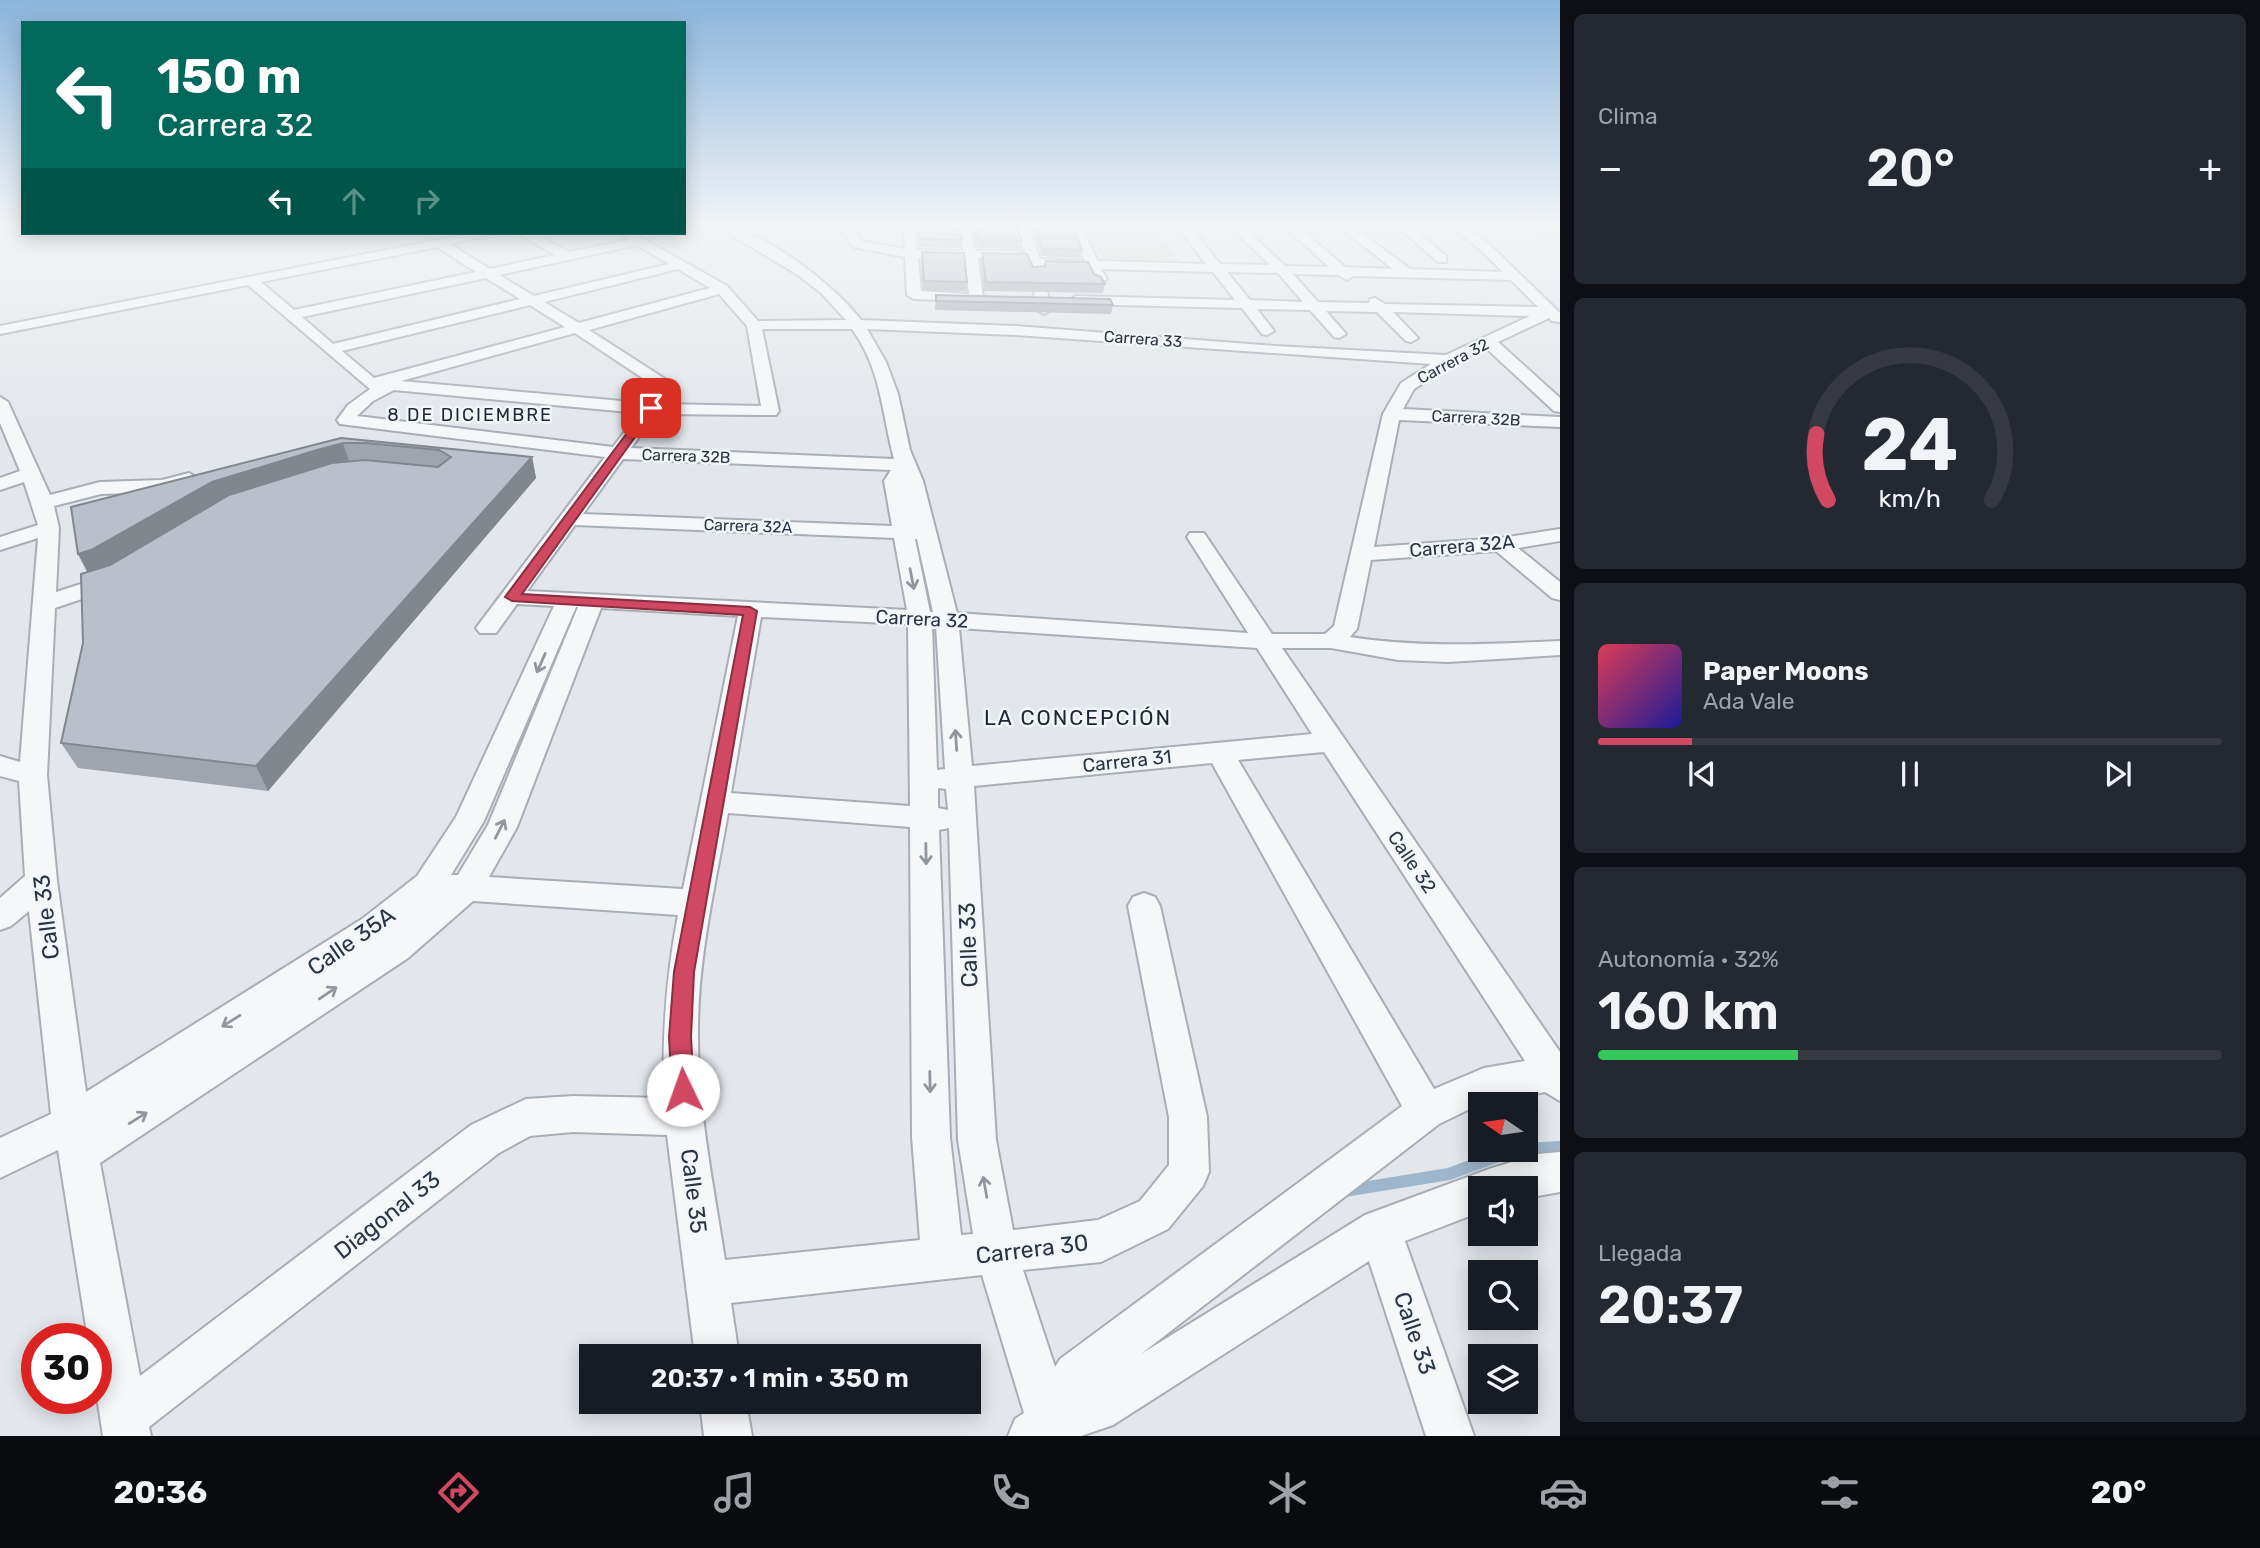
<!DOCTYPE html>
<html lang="es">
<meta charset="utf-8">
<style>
body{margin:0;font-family:Rubik,sans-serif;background:#242831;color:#f1f3f6;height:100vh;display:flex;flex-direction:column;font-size:26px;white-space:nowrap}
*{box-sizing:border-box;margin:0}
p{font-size:23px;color:#9ea1a6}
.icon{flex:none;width:38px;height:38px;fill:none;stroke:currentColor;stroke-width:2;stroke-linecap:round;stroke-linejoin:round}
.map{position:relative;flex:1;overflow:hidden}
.panel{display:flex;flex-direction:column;gap:14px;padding:14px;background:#0d0f14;width:700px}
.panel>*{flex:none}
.hud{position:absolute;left:21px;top:21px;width:665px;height:214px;border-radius:0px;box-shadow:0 4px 18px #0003;background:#00695c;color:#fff;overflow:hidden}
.needle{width:46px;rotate:283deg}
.tools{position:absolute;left:1468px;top:1092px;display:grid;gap:14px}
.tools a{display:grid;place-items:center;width:70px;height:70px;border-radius:0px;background:#171b24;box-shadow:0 4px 18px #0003;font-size:35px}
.speed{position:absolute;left:21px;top:1323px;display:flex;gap:14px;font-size:35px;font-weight:700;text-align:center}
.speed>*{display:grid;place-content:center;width:91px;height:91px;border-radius:50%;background:#171b24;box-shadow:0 4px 18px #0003;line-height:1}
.speed .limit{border:10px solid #d22;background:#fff;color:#111}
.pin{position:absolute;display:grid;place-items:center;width:60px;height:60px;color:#fff;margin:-30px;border-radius:14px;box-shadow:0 4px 10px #0006}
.me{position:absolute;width:77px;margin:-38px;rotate:357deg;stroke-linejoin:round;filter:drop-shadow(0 0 5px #0008)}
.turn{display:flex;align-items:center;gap:24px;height:147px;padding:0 21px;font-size:32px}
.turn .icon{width:91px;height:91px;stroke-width:2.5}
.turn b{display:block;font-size:49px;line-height:60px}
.lanes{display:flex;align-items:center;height:66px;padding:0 21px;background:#0003;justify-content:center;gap:35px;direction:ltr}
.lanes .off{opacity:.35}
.big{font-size:52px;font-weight:600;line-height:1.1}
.panel .card{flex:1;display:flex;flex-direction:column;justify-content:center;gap:10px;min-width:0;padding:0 24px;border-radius:10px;background:#242831}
.panel .dial{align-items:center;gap:0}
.dial svg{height:182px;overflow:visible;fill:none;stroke:#363941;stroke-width:7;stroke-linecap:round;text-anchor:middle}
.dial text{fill:#f1f3f6;stroke:none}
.song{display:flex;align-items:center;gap:21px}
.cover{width:84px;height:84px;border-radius:10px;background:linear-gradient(135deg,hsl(350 70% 55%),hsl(240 70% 35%))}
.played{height:7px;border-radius:4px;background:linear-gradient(90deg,#d14863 15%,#363941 15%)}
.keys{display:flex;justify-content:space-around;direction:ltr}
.heat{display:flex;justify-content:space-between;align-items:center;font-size:38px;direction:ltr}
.charge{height:10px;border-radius:5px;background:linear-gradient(90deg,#34c759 32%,#363941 0)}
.trip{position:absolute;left:579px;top:1344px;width:402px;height:70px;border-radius:0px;background:#171b24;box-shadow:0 4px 18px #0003;font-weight:600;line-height:70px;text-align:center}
.tab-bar{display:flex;height:112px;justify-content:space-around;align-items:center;background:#090b0e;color:#9ea1a6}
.tab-bar .icon{width:49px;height:49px}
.tab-bar .active{color:#d14863}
.tab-bar b{font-size:32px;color:#f1f3f6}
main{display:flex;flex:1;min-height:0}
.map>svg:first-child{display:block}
.green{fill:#c9d5c4}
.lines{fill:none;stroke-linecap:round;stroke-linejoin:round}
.stream{stroke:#9eb6cb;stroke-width:12}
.minor-casing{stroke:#a8aeb6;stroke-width:4}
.minor{fill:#f6f7f9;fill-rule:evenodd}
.wall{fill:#a0a5ad}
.shaded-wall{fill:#82868d}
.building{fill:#bac0c9;stroke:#82868d;stroke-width:2}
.oneway{stroke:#90969e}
.route{fill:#d14863;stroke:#882f40;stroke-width:2}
.labels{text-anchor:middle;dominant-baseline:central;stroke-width:5;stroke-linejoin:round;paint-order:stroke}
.far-street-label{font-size:16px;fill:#2a3544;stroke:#f3f6f9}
.far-neighbourhood-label{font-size:18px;letter-spacing:2px;fill:#1d2635;stroke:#f3f6f9}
.street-label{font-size:19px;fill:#2a3544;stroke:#f3f6f9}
.neighbourhood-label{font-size:21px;letter-spacing:2px;fill:#1d2635;stroke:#f3f6f9}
.near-street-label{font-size:23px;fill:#2a3544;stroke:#f3f6f9}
</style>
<main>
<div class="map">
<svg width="1560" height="1436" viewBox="0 0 1560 1436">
<rect width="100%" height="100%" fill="#e3e7eb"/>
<path class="green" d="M1086,229L1158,231L1179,261L1102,259Z"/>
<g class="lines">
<path class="stream" d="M1526,1149L1560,1147
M1344,1191L1449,1174L1514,1150"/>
<g class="minor-casing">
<path id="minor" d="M715,225C759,225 835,286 861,320L1015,326L1275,346L1446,355L1530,316L1393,312L1418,338L1411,342L1406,341L1377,312L1326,311L1346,334L1339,338L1334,337L1310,310L1257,309L1274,331L1267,335L1262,334L1242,308L1076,304L1069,300L1076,296L1235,300L1213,272L1101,269L1107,279L1100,283L1095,282L1088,268L1042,267L1051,310L1044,314L1037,310L1029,263L1015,225H1027L1040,259L1085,261L1068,225H1080L1098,261L1206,264L1176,225H1189L1220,264L1270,265L1232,229L1215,225H1410L1446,256V262H1438L1404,232H1360L1410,269L1503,272L1481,250L1449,225H1463L1489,244L1560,313V322L1552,321L1549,318L1498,342L1560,398V412L1554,411L1486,348L1454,363L1414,389L1403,409L1560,417V427L1399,420L1374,547L1501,538L1560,529V541L1518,548L1560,582V600L1552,598L1496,551L1371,560L1357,629L1350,637C1422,648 1488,644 1560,641V655L1448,662L1398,660L1331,648H1282L1560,1052V1101L1545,1092L1480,1104L1439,1124L1141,1354L1365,1215L1492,1168L1538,1154L1560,1152V1192L1526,1198V1188H1480V1212L1405,1241L1474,1436H1426L1369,1261L1113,1425L1081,1436H1008L1015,1419L1024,1413L982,1275L731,1303L739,1356H695L667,1135L573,1132L530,1136L499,1153L149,1427L151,1436H103L96,1391V1339H88L58,1150L0,1178V1138L51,1114L29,911L11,926L0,930V898L25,876L19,781L0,776V756L20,762L38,538L0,550V537L38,525L24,482L0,490V478L20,471L0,423V397L8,402L50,495L100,482L162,480L189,473L199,479L196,483L162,492L101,494L54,506L59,528L56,592L115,573L123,575L126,580L123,585L55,608L47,775L57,881L86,1092L362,919L417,876L456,817L554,606L517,604L496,633H480L476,628L605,457L340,424L337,420L348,405L370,389L248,285L0,334V326L472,233H495L450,244L490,269L555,255L517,233H531L569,252L628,240L619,233H633L727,286L758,321L846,320L821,293L798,275ZM1246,229L1288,230L1329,267L1285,266ZM1302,230L1344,231L1393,269L1345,267ZM637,245L669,264L534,296L499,275ZM437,247L476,272L294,310L261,282ZM678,269L710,288L579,323L544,302ZM1227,272L1278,273L1303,302L1250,300ZM1293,274L1338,275L1347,280L1353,276L1511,280L1538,307L1385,304L1375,298L1370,299L1369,303L1318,302ZM486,278L520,299L333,344L302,317ZM719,294L747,326L761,406L661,404L667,382L665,379L589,330ZM530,305L565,327L374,378L342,351ZM762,329H852C881,368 882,414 894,459L631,448L656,414L776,415L779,411ZM867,329L1015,335L1431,364L1401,383L1383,414L1334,626L1325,634H1272L1204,533H1190L1187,537L1248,633L957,613L923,481L910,450L898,394L886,362ZM575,333L650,383L644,403L401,381ZM394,390L639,413L613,447L357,416L373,401ZM623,459L891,470L884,481L892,526L583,514ZM575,525L894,538L907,610L527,591ZM915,539H917L933,612H930ZM576,607H578L488,825L458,875H451L484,821ZM601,608L738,616L683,889L489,877L517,827ZM761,617L908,624L910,806L731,793ZM932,626H936L945,769L937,770ZM959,628L1257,648L1312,734L972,766ZM1324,752L1525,1061L1484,1068L1434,1089L1238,760ZM1212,763L1402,1106L1060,1359L1055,1367L1023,1270L1101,1262L1168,1229L1203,1186L1209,1172L1207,1117L1160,906L1155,897L1144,893L1133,897L1128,906L1169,1117V1165L1140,1201L1098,1220L1013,1230L996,1140L974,786ZM938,788L946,789L948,810L938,808ZM728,813L910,827L912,1137L920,1240L725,1260C714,1187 698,1112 698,1037C697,962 715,887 728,813ZM949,828L958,1140L973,1234L961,1235L950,1137L939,830ZM473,901L678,915C666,978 662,1034 664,1098L573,1096L526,1099L471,1125L140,1376L100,1163L408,958Z
M845,225H857L854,229L861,241L905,249L903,225H915L917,250L964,251L957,225H969L976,251H1017L1023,255L1017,259L978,258L983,298L981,301L914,299L907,295L905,257L853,247L842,229ZM918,258H965L969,294L921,291Z
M1481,225H1560V233L1487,228Z
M700,1402H746L752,1436H704Z"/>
</g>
<use href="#minor" class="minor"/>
</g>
<path class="wall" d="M918,225H958L962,240L961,248L919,247Z
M971,225H1016L1022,241L1020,249L978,248Z
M1030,225H1072L1082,250L1081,258L1042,256Z
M922,252L967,282L966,291L923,290L921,261Z
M982,253L1033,267L1045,266L1094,274L1105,284L1103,293L984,291L981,262Z
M936,295L1113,305L1111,314L935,310Z
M341,438L532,457L536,478L268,791L78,768L61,743L83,643L87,572L78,554Z"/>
<path class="shaded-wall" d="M343,443L350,464L91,578L78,554L212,482L317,450Z
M532,457L536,478L268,791L256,766Z"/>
<path class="building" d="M919,225H958L962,240L920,239Z
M975,225H1016L1022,241L979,240Z
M1034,225H1072L1082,250L1043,248Z
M922,252L964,253L967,282L924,281Z
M982,253L1027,254L1033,267L1045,266L1046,261L1088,262L1094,274L1101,277L1105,284L986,282Z
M936,295L1110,299L1113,305L936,301Z
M341,438L532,457L256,766L61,743L83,643L81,574L110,565L229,495L332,463L365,460L438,467L451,457L439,450L366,443H343L317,450L212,482L91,550L78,554L71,507Z"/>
<defs><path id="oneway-shaft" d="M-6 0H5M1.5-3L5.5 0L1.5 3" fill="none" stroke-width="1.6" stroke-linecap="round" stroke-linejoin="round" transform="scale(1.75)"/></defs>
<g class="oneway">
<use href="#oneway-shaft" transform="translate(912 579) rotate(79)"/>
<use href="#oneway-shaft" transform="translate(541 663) rotate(114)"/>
<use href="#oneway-shaft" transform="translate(956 740) rotate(-94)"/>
<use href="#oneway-shaft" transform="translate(500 829) rotate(-63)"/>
<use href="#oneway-shaft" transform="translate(926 854) rotate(89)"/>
<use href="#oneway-shaft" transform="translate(328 993) rotate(-34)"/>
<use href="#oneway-shaft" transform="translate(231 1021) rotate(148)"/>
<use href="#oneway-shaft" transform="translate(930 1082) rotate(89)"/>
<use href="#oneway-shaft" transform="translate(138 1118) rotate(-32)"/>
<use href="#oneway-shaft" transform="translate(985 1187) rotate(-100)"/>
</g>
<linearGradient id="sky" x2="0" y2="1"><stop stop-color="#8ab5dc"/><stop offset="0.53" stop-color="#f2f4f6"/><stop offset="1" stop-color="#f2f4f6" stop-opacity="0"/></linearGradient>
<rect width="1560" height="426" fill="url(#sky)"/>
<path class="route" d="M647,406L656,408L522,594L750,607L757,611L694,972L691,1037L694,1090L691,1098L683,1101L675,1098L672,1090L669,1037L674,972L743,615L512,601L505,597Z"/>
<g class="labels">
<g class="far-street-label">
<text transform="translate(1143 339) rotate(4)">Carrera 33</text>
<text transform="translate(1453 361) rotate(-28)">Carrera 32</text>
<text transform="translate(1476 418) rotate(3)">Carrera 32B</text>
<text transform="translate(686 456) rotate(2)">Carrera 32B</text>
<text transform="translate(748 526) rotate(2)">Carrera 32A</text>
</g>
<g class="far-neighbourhood-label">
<text x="470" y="415">8 DE DICIEMBRE</text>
</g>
<g class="street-label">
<text transform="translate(1462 546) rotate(-5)">Carrera 32A</text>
<text transform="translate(922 619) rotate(3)">Carrera 32</text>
<text transform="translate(1127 761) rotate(-6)">Carrera 31</text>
<text transform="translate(1412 862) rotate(56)">Calle 32</text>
</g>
<g class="neighbourhood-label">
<text x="1078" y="717">LA CONCEPCIÓN</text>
</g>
<g class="near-street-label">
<text transform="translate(46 917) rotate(-97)">Calle 33</text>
<text transform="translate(351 941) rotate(-35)">Calle 35A</text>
<text transform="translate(968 945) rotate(-92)">Calle 33</text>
<text transform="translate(694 1191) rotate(83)">Calle 35</text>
<text transform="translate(387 1215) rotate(-38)">Diagonal 33</text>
<text transform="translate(1032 1249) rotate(-7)">Carrera 30</text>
<text transform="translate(1415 1333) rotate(71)">Calle 33</text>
</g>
</g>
</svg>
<div class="tools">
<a><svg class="needle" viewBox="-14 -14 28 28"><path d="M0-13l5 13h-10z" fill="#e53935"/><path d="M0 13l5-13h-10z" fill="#9ea1a6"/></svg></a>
<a><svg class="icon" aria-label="sound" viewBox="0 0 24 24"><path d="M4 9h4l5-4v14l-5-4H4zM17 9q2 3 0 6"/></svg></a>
<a><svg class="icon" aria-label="search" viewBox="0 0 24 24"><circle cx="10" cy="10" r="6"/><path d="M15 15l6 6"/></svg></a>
<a><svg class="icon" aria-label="layers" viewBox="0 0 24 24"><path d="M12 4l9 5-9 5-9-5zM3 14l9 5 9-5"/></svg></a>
</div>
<div class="speed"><div class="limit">30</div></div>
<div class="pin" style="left:651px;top:408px;background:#d93025"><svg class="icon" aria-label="arrive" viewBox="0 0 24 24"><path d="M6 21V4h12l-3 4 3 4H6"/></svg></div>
<svg class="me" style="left:683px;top:1090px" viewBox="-20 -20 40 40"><circle r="19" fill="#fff"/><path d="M0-13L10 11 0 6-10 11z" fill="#d14863"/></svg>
<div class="trip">20:37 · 1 min · 350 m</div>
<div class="hud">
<div class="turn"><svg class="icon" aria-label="left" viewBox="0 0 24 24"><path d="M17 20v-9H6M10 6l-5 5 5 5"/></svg><div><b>150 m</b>Carrera 32</div></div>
<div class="lanes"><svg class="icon" aria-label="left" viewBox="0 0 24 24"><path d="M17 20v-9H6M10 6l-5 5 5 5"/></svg><svg class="icon off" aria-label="ahead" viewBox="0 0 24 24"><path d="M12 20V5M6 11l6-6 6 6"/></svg><svg class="icon off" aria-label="right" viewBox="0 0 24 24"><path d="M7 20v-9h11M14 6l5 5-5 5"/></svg></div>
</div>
</div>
<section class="panel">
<div class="card"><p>Clima</p>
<div class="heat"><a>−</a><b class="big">20°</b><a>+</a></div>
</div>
<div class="card dial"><svg viewBox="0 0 100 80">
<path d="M14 69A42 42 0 1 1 86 69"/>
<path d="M14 69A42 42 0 0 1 9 40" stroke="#d14863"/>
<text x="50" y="56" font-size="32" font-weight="700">24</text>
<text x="50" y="72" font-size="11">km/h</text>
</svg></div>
<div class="card">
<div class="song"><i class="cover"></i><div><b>Paper Moons</b><p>Ada Vale</p></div></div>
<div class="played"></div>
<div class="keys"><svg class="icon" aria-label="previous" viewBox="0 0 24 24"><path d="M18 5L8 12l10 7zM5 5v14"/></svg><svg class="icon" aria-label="pause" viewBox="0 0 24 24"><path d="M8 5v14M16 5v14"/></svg><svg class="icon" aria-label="next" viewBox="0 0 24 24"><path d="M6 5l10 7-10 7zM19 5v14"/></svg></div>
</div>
<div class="card"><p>Autonomía · 32%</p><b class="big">160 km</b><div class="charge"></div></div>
<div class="card"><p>Llegada</p><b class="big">20:37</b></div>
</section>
</main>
<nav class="tab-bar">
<b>20:36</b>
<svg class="icon active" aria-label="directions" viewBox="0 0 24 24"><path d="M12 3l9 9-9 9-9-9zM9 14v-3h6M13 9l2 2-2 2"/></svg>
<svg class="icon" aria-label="music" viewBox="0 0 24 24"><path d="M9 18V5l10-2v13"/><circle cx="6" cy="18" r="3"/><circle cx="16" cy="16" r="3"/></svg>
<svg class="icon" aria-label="phone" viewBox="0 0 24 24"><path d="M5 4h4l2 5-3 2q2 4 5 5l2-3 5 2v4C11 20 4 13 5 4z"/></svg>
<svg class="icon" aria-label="climate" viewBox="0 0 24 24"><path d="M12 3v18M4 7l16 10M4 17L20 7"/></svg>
<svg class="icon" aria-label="car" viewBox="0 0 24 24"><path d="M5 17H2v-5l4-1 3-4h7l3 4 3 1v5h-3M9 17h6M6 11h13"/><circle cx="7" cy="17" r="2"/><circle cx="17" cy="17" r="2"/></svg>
<svg class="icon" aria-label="filters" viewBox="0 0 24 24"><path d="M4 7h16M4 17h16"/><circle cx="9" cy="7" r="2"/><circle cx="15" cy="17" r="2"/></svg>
<b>20°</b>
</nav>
